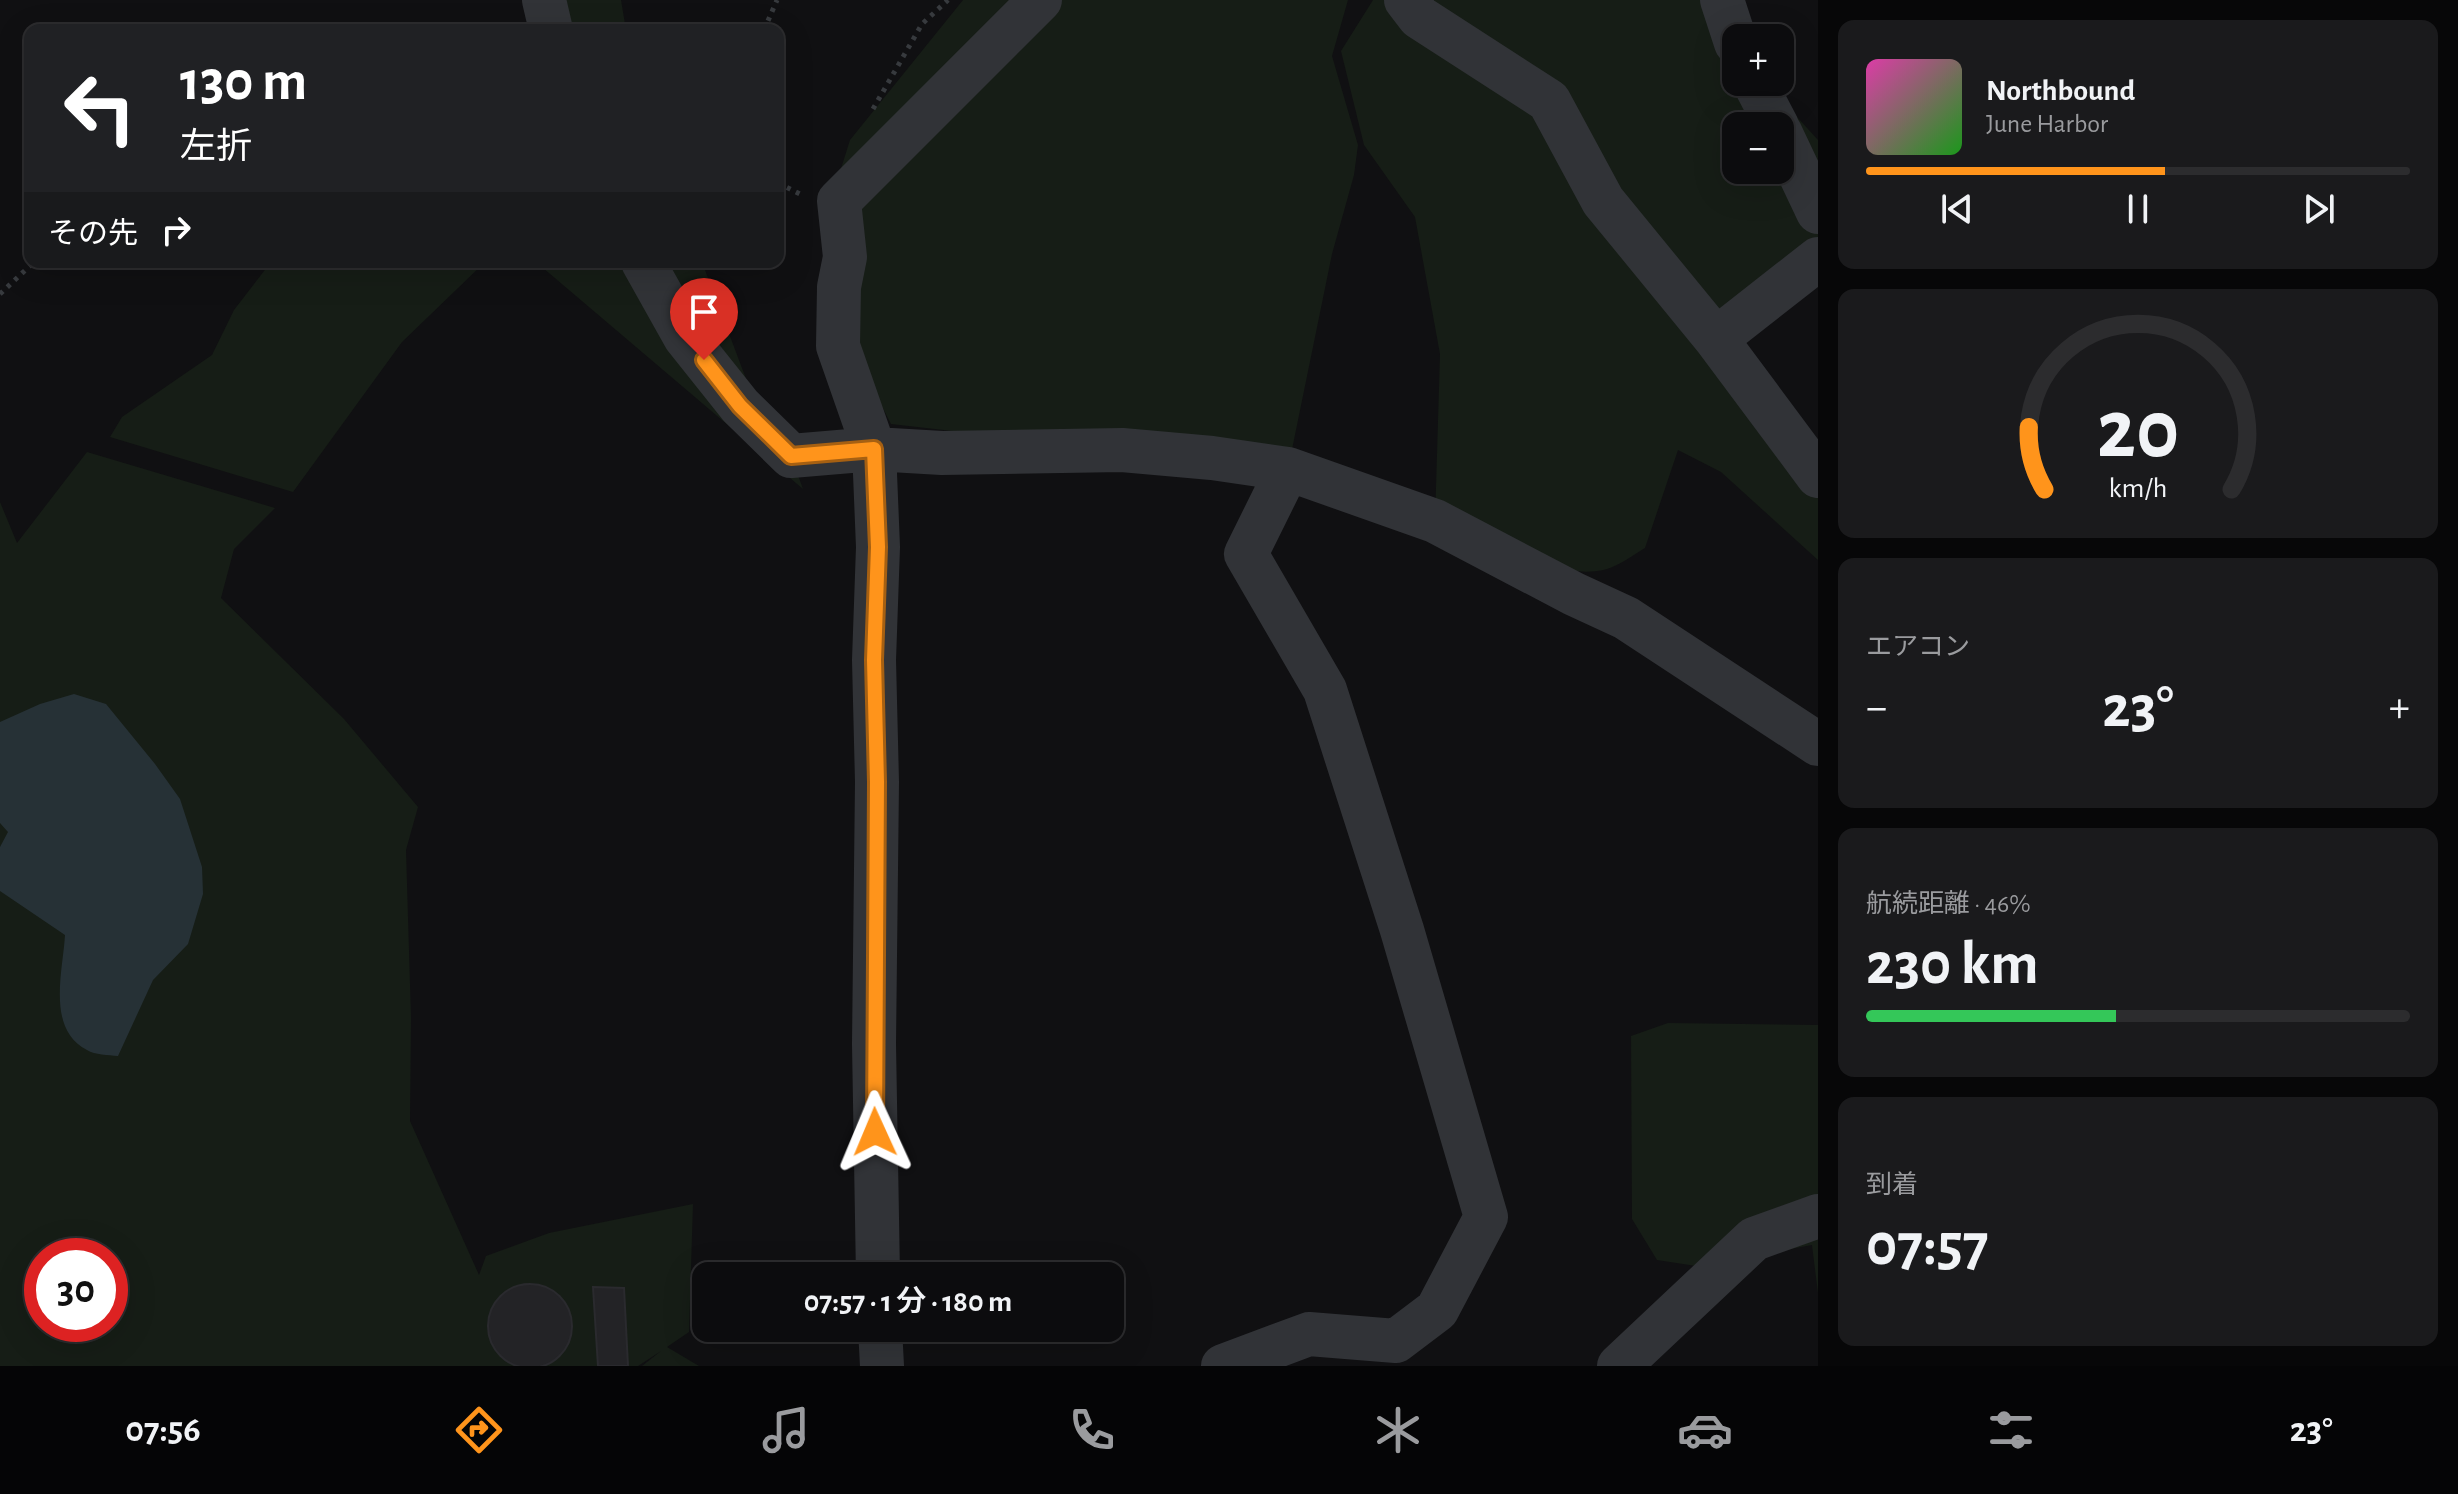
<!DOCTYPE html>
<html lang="ja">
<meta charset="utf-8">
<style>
body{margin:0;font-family:"Alegreya Sans","Noto Sans JP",sans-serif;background:#1a1a1c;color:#f1f3f6;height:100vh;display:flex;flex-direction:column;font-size:30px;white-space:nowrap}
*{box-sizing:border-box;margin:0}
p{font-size:26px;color:#9a9b9e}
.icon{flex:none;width:44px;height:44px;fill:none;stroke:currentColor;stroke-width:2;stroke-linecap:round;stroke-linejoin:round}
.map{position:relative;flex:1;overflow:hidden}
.drawer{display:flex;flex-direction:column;gap:20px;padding:20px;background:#070708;width:640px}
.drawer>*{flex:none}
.banner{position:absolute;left:24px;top:24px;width:760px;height:244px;border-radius:16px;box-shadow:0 8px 32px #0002,0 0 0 2px #2c2c2e;background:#202124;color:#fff;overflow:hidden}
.controls{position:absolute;left:1722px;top:24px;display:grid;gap:16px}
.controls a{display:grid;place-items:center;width:72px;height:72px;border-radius:16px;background:#0c0c0e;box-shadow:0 8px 32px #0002,0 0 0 2px #2c2c2e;font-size:40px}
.speed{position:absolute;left:24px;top:1238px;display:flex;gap:16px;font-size:40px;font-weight:700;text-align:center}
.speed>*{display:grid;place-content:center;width:104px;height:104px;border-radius:50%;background:#0c0c0e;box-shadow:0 8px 32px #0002,0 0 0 2px #2c2c2e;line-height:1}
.speed .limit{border:12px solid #d22;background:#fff;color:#111}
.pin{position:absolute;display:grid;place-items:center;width:68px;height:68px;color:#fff;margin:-82px -34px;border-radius:50% 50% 50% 0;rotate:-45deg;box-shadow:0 0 8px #0007}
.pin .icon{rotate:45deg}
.me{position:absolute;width:88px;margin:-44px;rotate:359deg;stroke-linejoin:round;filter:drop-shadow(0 0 6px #0008)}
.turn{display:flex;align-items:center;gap:28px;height:168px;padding:0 24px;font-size:36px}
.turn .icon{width:104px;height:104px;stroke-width:2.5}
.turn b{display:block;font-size:56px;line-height:68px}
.then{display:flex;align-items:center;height:76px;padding:0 24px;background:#0003;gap:16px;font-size:30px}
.big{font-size:60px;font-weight:600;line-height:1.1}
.drawer .widget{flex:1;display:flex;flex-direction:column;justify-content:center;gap:12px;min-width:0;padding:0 28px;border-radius:16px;background:#1a1a1c}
.drawer .dial{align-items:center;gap:0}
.dial svg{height:208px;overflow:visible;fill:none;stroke:#2c2c2e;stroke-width:7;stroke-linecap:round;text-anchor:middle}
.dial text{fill:#f1f3f6;stroke:none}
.song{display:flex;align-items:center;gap:24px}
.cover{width:96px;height:96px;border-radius:12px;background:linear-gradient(135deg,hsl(320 70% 55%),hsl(120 70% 35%))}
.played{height:8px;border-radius:4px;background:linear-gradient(90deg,#ff941b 55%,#2c2c2e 55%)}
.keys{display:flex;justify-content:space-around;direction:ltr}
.heat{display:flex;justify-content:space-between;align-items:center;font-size:44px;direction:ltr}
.charge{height:12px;border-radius:6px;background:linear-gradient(90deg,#34c759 46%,#2c2c2e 0)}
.trip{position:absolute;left:692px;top:1262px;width:432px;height:80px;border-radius:16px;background:#0c0c0e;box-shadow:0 8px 32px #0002,0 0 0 2px #2c2c2e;font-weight:600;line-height:80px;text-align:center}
.tab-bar{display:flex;height:128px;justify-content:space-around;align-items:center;background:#050506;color:#9a9b9e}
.tab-bar .icon{width:56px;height:56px}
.tab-bar .active{color:#ff941b}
.tab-bar b{font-size:36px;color:#f1f3f6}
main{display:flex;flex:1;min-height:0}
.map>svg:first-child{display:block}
.green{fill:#161d16;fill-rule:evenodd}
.water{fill:#263136}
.building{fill:#232326;stroke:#2a2a2e;stroke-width:2}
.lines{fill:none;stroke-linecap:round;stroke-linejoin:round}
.path{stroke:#373a3e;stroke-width:5;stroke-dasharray:4 6;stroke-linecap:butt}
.minor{stroke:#313337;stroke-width:44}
.route-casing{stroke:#a66012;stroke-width:20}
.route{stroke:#ff941b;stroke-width:14}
</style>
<main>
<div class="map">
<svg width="1818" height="1366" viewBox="0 0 1818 1366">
<rect width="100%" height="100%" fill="#101012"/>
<path class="green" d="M559,0H621L626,30H570Z
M963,0H1348L1332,56L1358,145L1354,175L1332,254L1288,469L891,424L848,339L832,197L850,140Z
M1373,0H1734L1736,82L1777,95L1818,140V259L1704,344L1818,485V560L1721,472L1678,450L1645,548C1633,555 1620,565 1607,569C1560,583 1478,539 1435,521L1440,354L1415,217L1364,145L1341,51ZM1736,126H1780V170H1736Z
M271,262H485L402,342L293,492L110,437L122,417L212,355L234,310Z
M536,262H627L791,456L803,489Z
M662,262H702L748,384L672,286Z
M87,452L275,508L234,549L221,598L344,719L418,807L406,850L411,1018L410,1121L479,1275L486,1256L549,1233L693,1204L689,1332L667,1347L699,1366H642L661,1351L638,1366H0V502L17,543ZM42,1256H110V1324H42Z
M1668,1023L1818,1025V1293L1812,1245L1696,1266L1657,1260L1632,1219L1631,1036Z"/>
<path class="water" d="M74,694L106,704L155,764L180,799L202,867L203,894L188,944L153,980L118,1056C108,1055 95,1055 87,1050C46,1029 63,971 65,935L0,891V847L8,832L0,823V722L40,704Z"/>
<path class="building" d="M488 1326a42 42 0 1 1 84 0a42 42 0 1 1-84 0Z
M593,1287L624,1288L628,1366H598Z"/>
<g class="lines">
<path class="path" d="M764,30L777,0
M873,109L922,24L948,0
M778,183L800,194
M0,294L34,262"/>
<path class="minor" d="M544,0L551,30
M1406,0L1419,17L1549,101L1603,201L1716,339L1818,476
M1722,0L1736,43
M1754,82L1777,126
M1780,132L1818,212
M643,262L685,337L740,406L791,456L874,449L942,453L1122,450L1212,458L1288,469
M1716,339L1818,259
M878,1276L874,1044L877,782L874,660L878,547L874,449L838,346L839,287L845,257L839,201L1040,0
M880,1328L882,1366
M1223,1366L1309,1334L1396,1341L1437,1310L1486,1217L1402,930L1325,690L1246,554L1288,469L1435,521L1574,594L1626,618L1818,744
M1619,1366L1754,1239L1818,1216"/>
</g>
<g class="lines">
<g class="route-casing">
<path id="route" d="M704,360L740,406L791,456L874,449L878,547L874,660L877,782L875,1132"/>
</g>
<use href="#route" class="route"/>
</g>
</svg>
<div class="controls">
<a>+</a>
<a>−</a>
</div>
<div class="speed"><div class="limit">30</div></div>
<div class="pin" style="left:704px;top:360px;background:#d93025"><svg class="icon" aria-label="arrive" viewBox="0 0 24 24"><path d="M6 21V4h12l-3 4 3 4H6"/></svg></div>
<svg class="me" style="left:875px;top:1132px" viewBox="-20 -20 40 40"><path d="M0-17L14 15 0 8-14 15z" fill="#ff941b" stroke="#fff" stroke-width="4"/></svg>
<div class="trip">07:57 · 1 分 · 180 m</div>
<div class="banner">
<div class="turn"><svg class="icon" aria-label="left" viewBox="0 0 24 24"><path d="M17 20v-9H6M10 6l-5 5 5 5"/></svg><div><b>130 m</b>左折</div></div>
<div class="then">その先<svg class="icon" aria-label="right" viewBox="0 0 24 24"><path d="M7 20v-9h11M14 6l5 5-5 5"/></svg></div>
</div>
</div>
<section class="drawer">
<div class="widget">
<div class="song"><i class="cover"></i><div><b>Northbound</b><p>June Harbor</p></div></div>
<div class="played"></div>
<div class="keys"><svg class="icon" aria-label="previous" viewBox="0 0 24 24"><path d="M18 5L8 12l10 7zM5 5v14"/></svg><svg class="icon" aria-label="pause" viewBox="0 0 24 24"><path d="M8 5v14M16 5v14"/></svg><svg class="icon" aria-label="next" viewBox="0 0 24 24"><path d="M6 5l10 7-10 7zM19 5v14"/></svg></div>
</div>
<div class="widget dial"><svg viewBox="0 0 100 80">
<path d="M14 69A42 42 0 1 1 86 69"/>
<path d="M14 69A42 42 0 0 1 8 45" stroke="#ff941b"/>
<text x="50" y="56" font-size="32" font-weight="700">20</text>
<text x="50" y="72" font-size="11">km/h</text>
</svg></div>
<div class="widget"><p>エアコン</p>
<div class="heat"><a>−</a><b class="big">23°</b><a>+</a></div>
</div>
<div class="widget"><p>航続距離 · 46%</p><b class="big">230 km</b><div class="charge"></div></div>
<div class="widget"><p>到着</p><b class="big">07:57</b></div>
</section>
</main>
<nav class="tab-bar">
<b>07:56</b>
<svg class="icon active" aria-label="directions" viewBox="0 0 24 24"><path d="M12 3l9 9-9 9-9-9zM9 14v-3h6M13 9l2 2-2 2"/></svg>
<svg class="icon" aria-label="music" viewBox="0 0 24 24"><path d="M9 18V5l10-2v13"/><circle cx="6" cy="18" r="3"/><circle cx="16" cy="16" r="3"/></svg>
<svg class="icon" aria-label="phone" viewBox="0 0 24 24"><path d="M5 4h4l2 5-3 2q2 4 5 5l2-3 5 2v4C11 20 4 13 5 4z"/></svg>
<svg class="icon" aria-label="climate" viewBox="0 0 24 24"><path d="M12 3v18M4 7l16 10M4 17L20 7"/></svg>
<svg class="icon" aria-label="car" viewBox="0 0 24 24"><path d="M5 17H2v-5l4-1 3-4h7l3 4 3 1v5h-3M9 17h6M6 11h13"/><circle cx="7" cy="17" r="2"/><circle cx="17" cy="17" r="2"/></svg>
<svg class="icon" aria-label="filters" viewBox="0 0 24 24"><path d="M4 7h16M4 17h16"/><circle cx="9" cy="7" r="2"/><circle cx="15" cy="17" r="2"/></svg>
<b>23°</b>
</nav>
